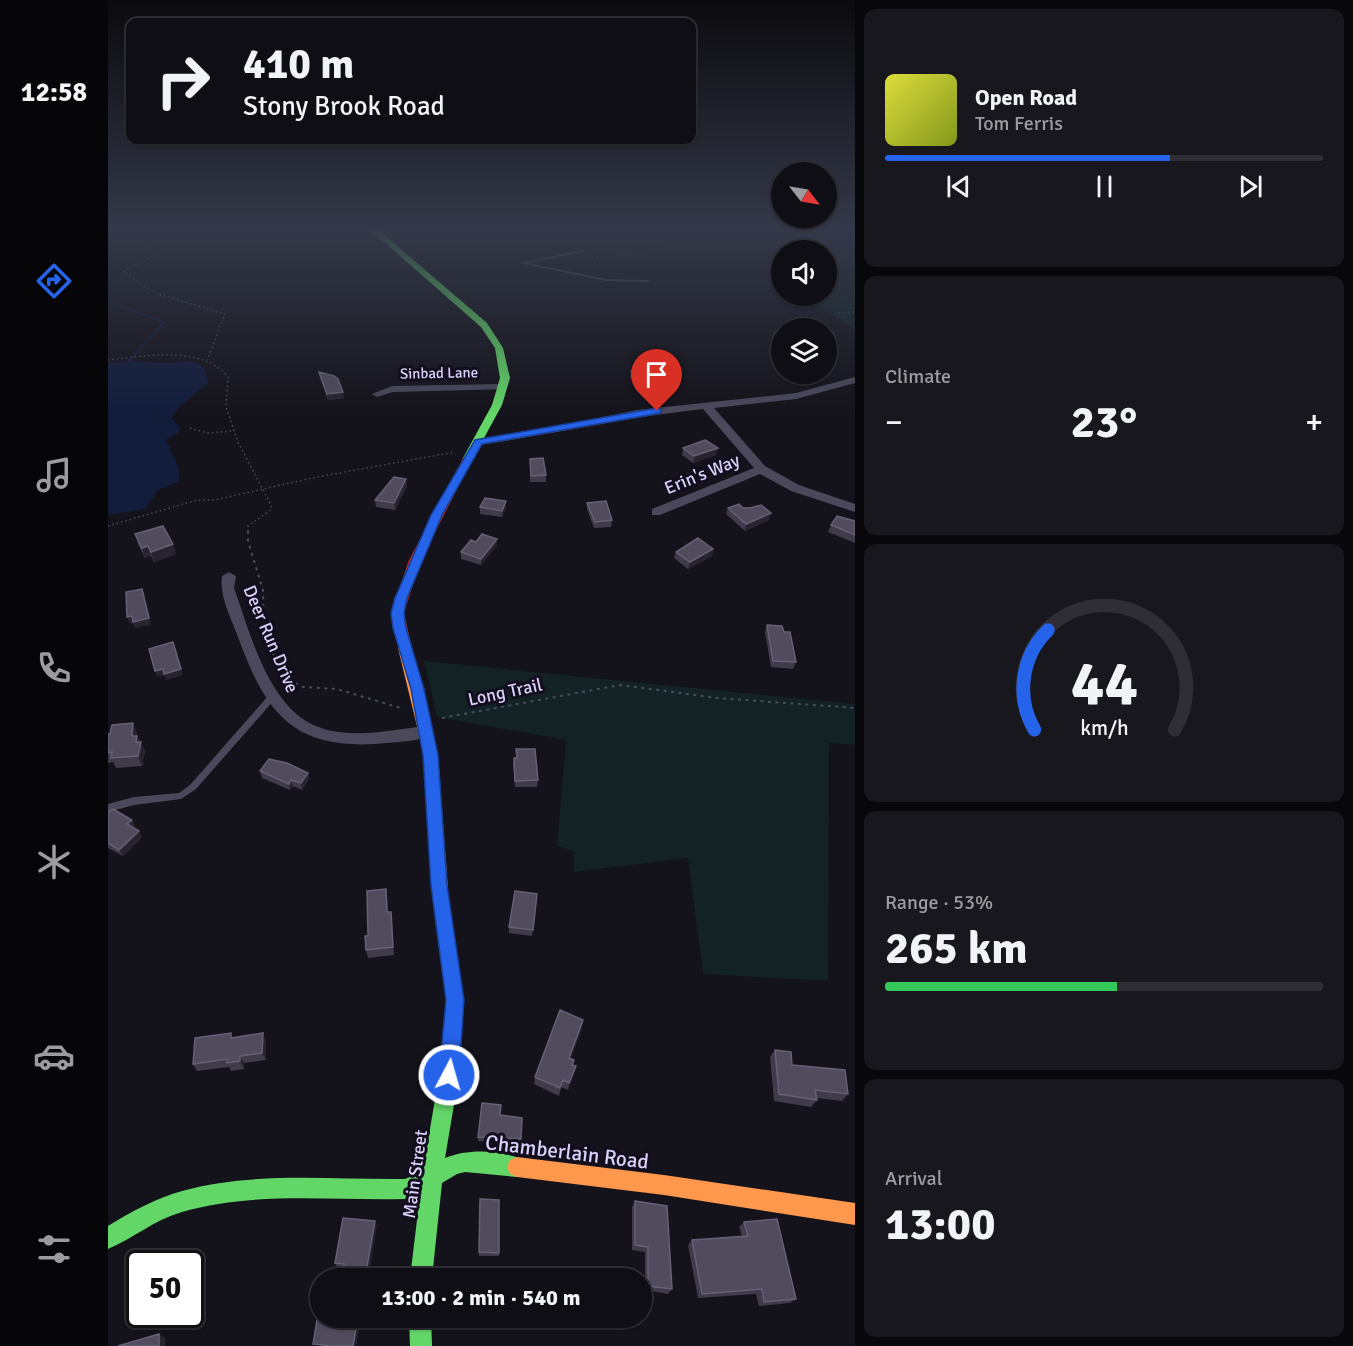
<!DOCTYPE html>
<meta charset="utf-8">
<style>
body{margin:0;font-family:Signika,sans-serif;background:#18171d;color:#f1f3f6;height:100vh;display:flex;flex-direction:column;font-size:22px;white-space:nowrap}
*{box-sizing:border-box;margin:0}
p{font-size:20px;color:#9b9ca0}
.icon{flex:none;width:33px;height:33px;fill:none;stroke:currentColor;stroke-width:2;stroke-linecap:round;stroke-linejoin:round}
.map{position:relative;flex:1;overflow:hidden}
.panel{display:flex;flex-direction:column;gap:9px;padding:9px;background:#08080b;width:498px}
.panel>*{flex:none}
.top-card{position:absolute;left:18px;top:18px;width:570px;height:126px;border-radius:12px;box-shadow:0 2px 4px #0004,0 0 0 2px #2f2e34;background:#0f0e14;color:#f1f3f6;overflow:hidden}
.needle{width:39px;rotate:121deg}
.fabs{position:absolute;left:663px;top:162px;display:grid;gap:12px}
.fabs a{display:grid;place-items:center;width:66px;height:66px;border-radius:50%;background:#0f0e14;box-shadow:0 2px 4px #0004,0 0 0 2px #2f2e34;font-size:30px}
.speed{position:absolute;left:18px;top:1250px;display:flex;gap:12px;font-size:30px;font-weight:700;text-align:center}
.speed>*{display:grid;place-content:center;width:78px;height:78px;border-radius:50%;background:#0f0e14;box-shadow:0 2px 4px #0004,0 0 0 2px #2f2e34;line-height:1}
.speed .limit{border:3px solid #111;border-radius:9px;background:#fff;color:#111}
.pin{position:absolute;display:grid;place-items:center;width:51px;height:51px;color:#fff;margin:-62px -26px;border-radius:50% 50% 50% 0;rotate:-45deg;box-shadow:0 0 6px #0007}
.pin .icon{rotate:45deg}
.me{position:absolute;width:66px;margin:-33px;rotate:6deg;stroke-linejoin:round;filter:drop-shadow(0 0 4px #0008)}
.turn{display:flex;align-items:center;gap:21px;height:126px;padding:0 18px;font-size:27px}
.turn .icon{width:78px;height:78px;stroke-width:2.5}
.turn b{display:block;font-size:42px;line-height:51px}
.big{font-size:45px;font-weight:700;line-height:1.1}
.panel .tile{flex:1;display:flex;flex-direction:column;justify-content:center;gap:9px;min-width:0;padding:0 21px;border-radius:12px;background:#18171d}
.panel .dial{align-items:center;gap:0}
.dial svg{height:156px;overflow:visible;fill:none;stroke:#2f2e34;stroke-width:7;stroke-linecap:round;text-anchor:middle}
.dial text{fill:#f1f3f6;stroke:none}
.song{display:flex;align-items:center;gap:18px}
.cover{width:72px;height:72px;border-radius:9px;background:linear-gradient(135deg,hsl(60 70% 55%),hsl(70 70% 35%))}
.played{height:6px;border-radius:3px;background:linear-gradient(90deg,#2563eb 65%,#2f2e34 65%)}
.keys{display:flex;justify-content:space-around;direction:ltr}
.heat{display:flex;justify-content:space-between;align-items:center;font-size:33px;direction:ltr}
.charge{height:9px;border-radius:4px;background:linear-gradient(90deg,#34c759 53%,#2f2e34 0)}
.trip{position:absolute;left:202px;top:1268px;width:342px;height:60px;border-radius:30px;background:#0f0e14;box-shadow:0 2px 4px #0004,0 0 0 2px #2f2e34;font-weight:700;line-height:60px;text-align:center}
main{display:flex;flex:1;min-height:0}
.dock{display:flex;flex-direction:column;width:108px;justify-content:space-around;align-items:center;background:#060608;color:#9b9ca0}
.dock .icon{width:42px;height:42px}
.dock .selected{color:#2563eb}
.dock b{font-size:27px;color:#f1f3f6}
.map>svg:first-child{display:block}
.green{fill:#122225}
.water{fill:#121c3b}
.lines{fill:none;stroke-linecap:round;stroke-linejoin:round}
.stream{stroke:#121c3b;stroke-width:2}
.path-far1{stroke:#464e5b;stroke-width:1.5;stroke-dasharray:1.5 3;stroke-linecap:butt}
.path{stroke:#464e5b;stroke-width:2;stroke-dasharray:3 4.5;stroke-linecap:butt}
.lane{fill:#4a485a;fill-rule:evenodd}
.street{fill:#4a485a;fill-rule:evenodd}
.fast{fill:#63d668;fill-rule:evenodd}
.slow{fill:#ff974d;fill-rule:evenodd}
.jam{fill:#b3261e;fill-rule:evenodd}
.wall{fill:#403b4a}
.shaded-wall{fill:#27242f}
.building{fill:#504b5d;stroke:#666076;stroke-width:1.5}
.route{fill:#2563eb;stroke:#184099;stroke-width:1.5}
.labels{text-anchor:middle;dominant-baseline:central;stroke-width:6;stroke-linejoin:round;paint-order:stroke}
.far-street-label{font-size:15px;fill:#dbd1fa;stroke:#130e1e}
.street-label{font-size:18px;fill:#dbd1fa;stroke:#130e1e}
.near-street-label{font-size:21px;fill:#dbd1fa;stroke:#130e1e}
</style>
<main>
<nav class="dock">
<b>12:58</b>
<svg class="icon selected" aria-label="directions" viewBox="0 0 24 24"><path d="M12 3l9 9-9 9-9-9zM9 14v-3h6M13 9l2 2-2 2"/></svg>
<svg class="icon" aria-label="music" viewBox="0 0 24 24"><path d="M9 18V5l10-2v13"/><circle cx="6" cy="18" r="3"/><circle cx="16" cy="16" r="3"/></svg>
<svg class="icon" aria-label="phone" viewBox="0 0 24 24"><path d="M5 4h4l2 5-3 2q2 4 5 5l2-3 5 2v4C11 20 4 13 5 4z"/></svg>
<svg class="icon" aria-label="climate" viewBox="0 0 24 24"><path d="M12 3v18M4 7l16 10M4 17L20 7"/></svg>
<svg class="icon" aria-label="car" viewBox="0 0 24 24"><path d="M5 17H2v-5l4-1 3-4h7l3 4 3 1v5h-3M9 17h6M6 11h13"/><circle cx="7" cy="17" r="2"/><circle cx="17" cy="17" r="2"/></svg>
<svg class="icon" aria-label="filters" viewBox="0 0 24 24"><path d="M4 7h16M4 17h16"/><circle cx="9" cy="7" r="2"/><circle cx="15" cy="17" r="2"/></svg>
</nav>
<div class="map">
<svg width="747" height="1346" viewBox="0 0 747 1346">
<rect width="100%" height="100%" fill="#14121a"/>
<path class="green" d="M747,231V330L705,302L701,296H718V250H684L685,244L716,232Z
M316,661L747,704V745L721,743L720,981L595,974L580,858L466,872V851L449,846L458,740L329,717Z"/>
<path class="water" d="M21,361L57,363L84,361L96,367L100,383L71,407L63,418L72,427L71,432L58,440L70,466L72,481L50,490L37,509L0,515V363Z"/>
<g class="lines">
<path class="stream" d="M0,240L13,227
M0,302L56,322L21,361"/>
<path class="path-far1" d="M38,247L46,256L15,272L50,294L117,314L99,360
M479,256L502,258L579,245L655,247L671,243L705,247L747,243
M731,313L747,312
M0,360C36,356 95,345 120,377L118,407L130,442L163,505V510L140,526V532
M82,428L99,433L126,431
M0,526L89,500H107L204,478L347,452"/>
<path class="path" d="M140,531V541L155,590L156,640L182,680L195,687L229,689L296,709
M334,718L512,685L609,698L747,708"/>
<path class="lane" d="M474,250H476V252L420,263L498,279L540,280L542,281L540,282L498,281L411,263Z
M164,694L167,695L168,697L167,699L88,789L73,799L26,805L0,812V804L26,797L71,793L82,785L161,695Z"/>
<path class="street" d="M747,377V383L688,399L606,408L657,466L691,485L747,504V512L683,491L652,474L552,515H544V509L646,468L595,409C520,417 446,434 371,445L365,442L371,439L438,429L529,410L688,393Z
M395,384L399,385V389L285,392L269,397L264,394L284,386Z
M121,572L128,576L126,588C142,632 160,706 208,726C240,740 284,730 317,726L323,728L325,732L323,736C306,742 286,742 268,744C183,749 157,711 130,637C123,618 111,596 114,576Z"/>
<path class="fast" d="M259,227H267L379,323L395,348L402,378L394,405L364,460L360,461L355,458L384,405L392,378L387,348L373,327Z
M333,895L339,898L341,903L356,1000L351,1075L337,1158C361,1148 392,1150 416,1160L419,1167L416,1174L409,1177L357,1172L349,1174L334,1183L324,1278H302L312,1195L297,1199C223,1201 146,1191 74,1212C46,1220 26,1238 0,1249V1226C23,1212 48,1198 74,1191C147,1171 223,1180 297,1179L315,1171L331,1075L338,1000L325,903L327,898Z
M301,1317H323L324,1346H302Z"/>
<path class="slow" d="M297,643L304,648L330,755L341,903L339,908L333,911L327,908L325,903L316,755L290,648Z
M409,1157L556,1175L747,1203V1225L556,1195L409,1177L402,1174L399,1167L402,1160Z"/>
<path class="jam" d="M360,455L365,458L312,562L296,613L304,648L302,651H292L284,613L300,562L355,458Z"/>
</g>
<path class="wall" d="M523,371L542,385L529,387L522,377Z
M211,372L236,398L220,400L212,378Z
M575,448L608,455L585,463L574,455Z
M422,459L438,475V482H422Z
M299,486L287,510L268,507L267,500Z
M479,503L504,520L503,527L486,528L479,509Z
M372,507L398,508L394,517L372,514Z
M620,508H635L661,520L637,531L618,514Z
M747,521V543L720,532L723,525Z
M27,534L68,554L46,562L43,556L37,558L30,544Z
M389,539V545L373,565L353,559V552L368,542Z
M605,549L604,556L580,569L566,558L568,552Z
M659,625L676,632L688,662L685,669L663,667L657,632Z
M29,733V736L37,751L34,766L8,768L5,762L0,763V734Z
M408,749L430,780L429,787H407L405,764L406,758H408Z
M152,771L200,773L201,779L194,790L185,786L182,790L154,778Z
M0,813L24,820L27,826L25,828L34,837L15,856L0,848Z
M429,894L424,936L401,933V927Z
M279,897L280,912H283L284,920L286,955L260,958L258,950L260,936Z
M474,1028L462,1059L466,1060L465,1065L468,1066L466,1073L460,1090L453,1087L451,1096L426,1084L427,1077Z
M125,1038L158,1041V1060L136,1063V1069L123,1071L121,1067L89,1071L85,1064Z
M667,1050L684,1065L740,1094L734,1101L708,1098L709,1100L703,1107L666,1101L662,1057Z
M370,1137L413,1139L412,1143L370,1141Z
M372,1199L391,1200V1256H371Z
M527,1201L564,1289L560,1294L537,1290V1252L524,1250V1207Z
M636,1222L688,1299L682,1303L651,1306L648,1294L590,1298L580,1245L584,1240L634,1236L631,1227Z
M269,1226L235,1268H229L227,1263Z"/>
<path class="shaded-wall" d="M543,379L542,385L529,387L530,381Z
M235,392L236,398L220,400L219,394Z
M610,448L608,455L585,463L586,456Z
M298,479L299,486L287,510L286,503Z
M398,501V508L394,517V511Z
M663,513L661,520L637,531L638,524Z
M389,539V545L373,565V559Z
M65,544L68,554L46,562L43,552Z
M40,546L43,556L37,558L34,548Z
M605,549L604,556L580,569L582,562Z
M34,589L43,625L27,628L25,623L22,624L19,617L24,616Z
M65,642L75,675L58,680L56,675L49,677L47,671Z
M25,723L29,733V738V736L37,751L34,766L30,756L24,736Z
M200,773L201,779L194,790L193,783Z
M183,780L185,786L182,790L181,784Z
M24,820L27,826L23,831L19,824Z
M31,831L34,837L15,856L11,850Z
M283,912L284,920L286,955L285,947Z
M475,1020L474,1028L460,1066L461,1058Z
M155,1033L158,1041V1060L154,1053Z
M132,1056L136,1063V1069L132,1061Z
M468,1066L466,1073L460,1090L461,1083Z
M267,1221L269,1226L260,1278H257Z
M250,1317H253L248,1346H245Z
M51,1334L57,1338V1346H51Z"/>
<path class="building" d="M536,369L543,379L530,381L523,371Z
M211,372L226,376L230,379L235,392L219,394Z
M597,440L610,448L586,456L575,448Z
M435,458L438,475L423,476L422,459Z
M286,477L298,479L286,503L267,500Z
M377,498L398,501L394,511L372,507Z
M498,501L504,520L487,522L479,503Z
M631,504L635,508H642L653,505L663,513L638,524L620,508Z
M729,516L747,521V535L723,525Z
M55,526L65,544L43,552L40,546L34,548L27,534Z
M374,534L389,539L373,559L353,552L363,540L368,542Z
M590,538L605,549L582,562L568,552Z
M34,589L41,618L25,622L24,616L19,617L18,592Z
M659,625L674,626L676,632H682L688,662L665,661Z
M65,642L73,669L56,674L55,669L47,671L41,649Z
M25,723L24,736H29L28,742H33L30,756L3,758L4,752L0,753V734H2L4,725Z
M408,749H427L430,780L407,781L406,758H409Z
M161,759L179,763L200,773L193,783L183,780L181,784L152,771Z
M5,809L24,820L19,824L31,831L11,850L0,843V813Z
M278,889L279,912H283L285,947L258,950L257,936H260L259,891Z
M407,891L429,894L425,930L401,927Z
M452,1010L475,1020L461,1058L466,1060L464,1065L468,1066L461,1083L455,1080L452,1088L427,1077Z
M123,1033V1038L155,1033L154,1053L132,1056V1061L119,1063V1059L85,1064L87,1038Z
M667,1050L683,1052L684,1065L737,1070L740,1094L707,1090L709,1100L671,1094Z
M374,1103L393,1105L392,1115L414,1118L413,1139L370,1137Z
M372,1199L391,1200V1253L371,1252Z
M527,1201L559,1206L564,1289L540,1286V1247L527,1245Z
M235,1218L267,1221L257,1278H233L236,1264L227,1263Z
M669,1219L688,1299L656,1302L654,1289L594,1294L584,1240L640,1236L636,1222Z
M213,1296V1317H250L245,1346H223L205,1344Z
M51,1334V1346H10Z"/>
<linearGradient id="sky" x2="0" y2="1"><stop stop-color="#0b0a0e"/><stop offset="0.55" stop-color="#343949"/><stop offset="1" stop-color="#343949" stop-opacity="0"/></linearGradient>
<rect width="747" height="416" fill="url(#sky)"/>
<path class="route" d="M549,408L553,409V413L374,444L334,515L299,598L296,613L298,628L316,689L330,755L339,885L356,1000L351,1075L348,1082L341,1085L334,1082L331,1075L338,1000L323,885L315,755L303,689L285,628L283,613L287,598L323,515L367,440Z"/>
<g class="labels">
<g class="far-street-label">
<text transform="translate(331 373) rotate(-1)">Sinbad Lane</text>
</g>
<g class="street-label">
<text transform="translate(594 474) rotate(-22)">Erin's Way</text>
<text transform="translate(163 639) rotate(67)">Deer Run Drive</text>
<text transform="translate(397 692) rotate(-12)">Long Trail</text>
<text transform="translate(307 1174) rotate(-82)">Main Street</text>
</g>
<g class="near-street-label">
<text transform="translate(459 1152) rotate(7)">Chamberlain Road</text>
</g>
</g>
</svg>
<div class="fabs">
<a><svg class="needle" viewBox="-14 -14 28 28"><path d="M0-13l5 13h-10z" fill="#e53935"/><path d="M0 13l5-13h-10z" fill="#9b9ca0"/></svg></a>
<a><svg class="icon" aria-label="sound" viewBox="0 0 24 24"><path d="M4 9h4l5-4v14l-5-4H4zM17 9q2 3 0 6"/></svg></a>
<a><svg class="icon" aria-label="layers" viewBox="0 0 24 24"><path d="M12 4l9 5-9 5-9-5zM3 14l9 5 9-5"/></svg></a>
</div>
<div class="speed"><div class="limit">50</div></div>
<div class="pin" style="left:549px;top:411px;background:#d93025"><svg class="icon" aria-label="arrive" viewBox="0 0 24 24"><path d="M6 21V4h12l-3 4 3 4H6"/></svg></div>
<svg class="me" style="left:341px;top:1075px" viewBox="-20 -20 40 40"><circle r="17" fill="#2563eb" stroke="#fff" stroke-width="3"/><path d="M0-11L8 9 0 5-8 9z" fill="#fff"/></svg>
<div class="trip">13:00 · 2 min · 540 m</div>
<div class="top-card">
<div class="turn"><svg class="icon" aria-label="right" viewBox="0 0 24 24"><path d="M7 20v-9h11M14 6l5 5-5 5"/></svg><div><b>410 m</b>Stony Brook Road</div></div>
</div>
</div>
<section class="panel">
<div class="tile">
<div class="song"><i class="cover"></i><div><b>Open Road</b><p>Tom Ferris</p></div></div>
<div class="played"></div>
<div class="keys"><svg class="icon" aria-label="previous" viewBox="0 0 24 24"><path d="M18 5L8 12l10 7zM5 5v14"/></svg><svg class="icon" aria-label="pause" viewBox="0 0 24 24"><path d="M8 5v14M16 5v14"/></svg><svg class="icon" aria-label="next" viewBox="0 0 24 24"><path d="M6 5l10 7-10 7zM19 5v14"/></svg></div>
</div>
<div class="tile"><p>Climate</p>
<div class="heat"><a>−</a><b class="big">23°</b><a>+</a></div>
</div>
<div class="tile dial"><svg viewBox="0 0 100 80">
<path d="M14 69A42 42 0 1 1 86 69"/>
<path d="M14 69A42 42 0 0 1 21 18" stroke="#2563eb"/>
<text x="50" y="56" font-size="32" font-weight="700">44</text>
<text x="50" y="72" font-size="11">km/h</text>
</svg></div>
<div class="tile"><p>Range · 53%</p><b class="big">265 km</b><div class="charge"></div></div>
<div class="tile"><p>Arrival</p><b class="big">13:00</b></div>
</section>
</main>
